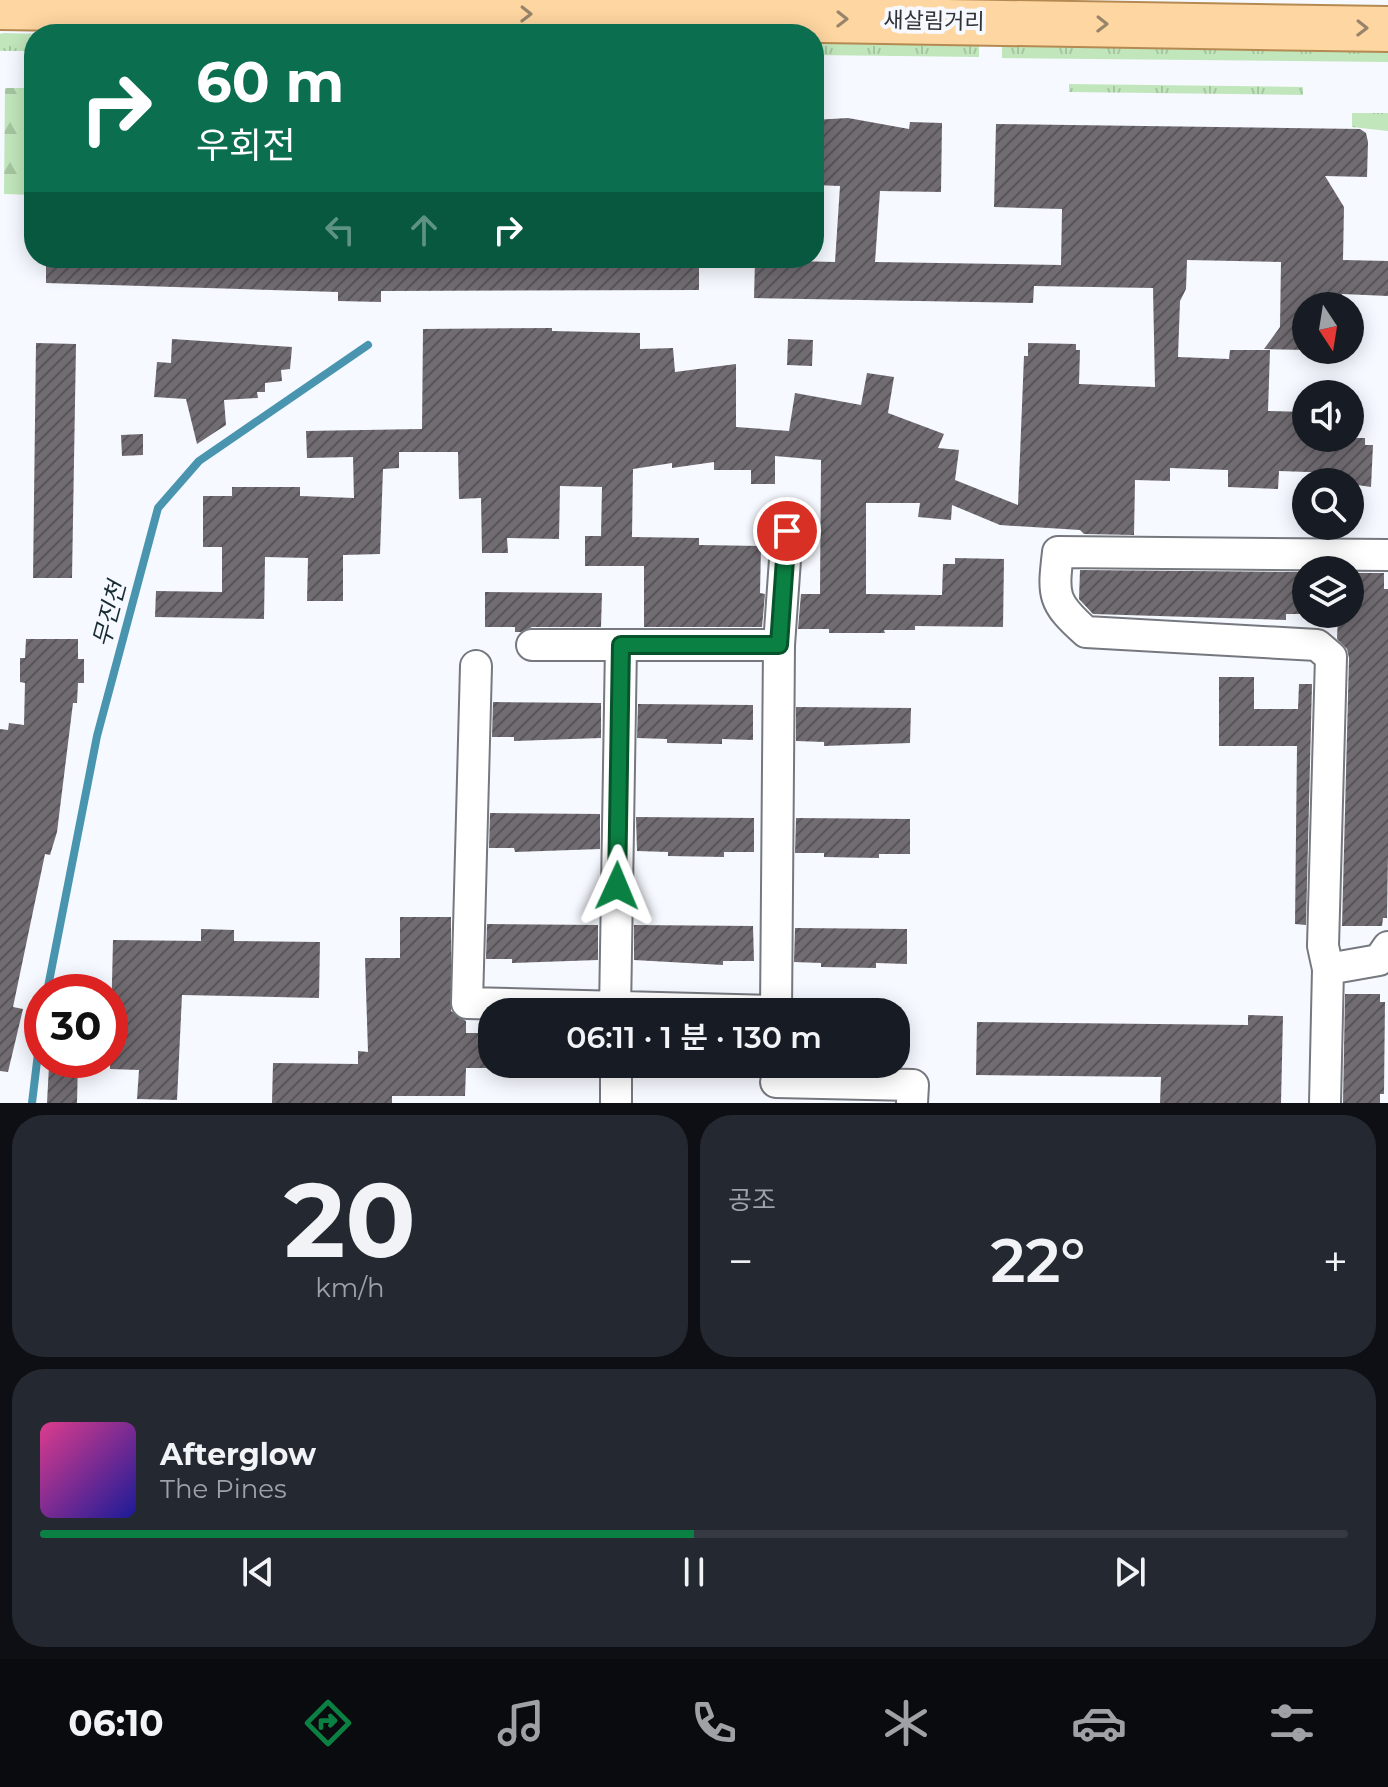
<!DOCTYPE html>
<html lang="ko">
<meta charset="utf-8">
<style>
body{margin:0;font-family:Montserrat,"Noto Sans KR",sans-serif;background:#242831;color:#f1f3f6;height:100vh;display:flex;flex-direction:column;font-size:30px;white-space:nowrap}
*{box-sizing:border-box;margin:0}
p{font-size:26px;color:#9ea1a6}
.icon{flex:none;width:44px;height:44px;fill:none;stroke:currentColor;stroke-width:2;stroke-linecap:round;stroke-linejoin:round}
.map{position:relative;height:1103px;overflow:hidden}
.sheet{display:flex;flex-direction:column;gap:12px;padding:12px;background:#0d0f14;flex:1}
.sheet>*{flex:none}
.banner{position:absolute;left:24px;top:24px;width:800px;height:244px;border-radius:32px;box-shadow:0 4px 20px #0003;background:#0b6e4f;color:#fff;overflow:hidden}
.needle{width:52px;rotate:168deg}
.controls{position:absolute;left:1292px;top:292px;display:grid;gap:16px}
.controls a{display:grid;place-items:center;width:72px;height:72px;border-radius:50%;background:#171b24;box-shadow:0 4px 20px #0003;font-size:40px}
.speed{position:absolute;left:24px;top:974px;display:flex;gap:16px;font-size:40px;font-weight:700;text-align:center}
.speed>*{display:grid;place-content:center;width:104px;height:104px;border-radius:50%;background:#171b24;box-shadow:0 4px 20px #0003;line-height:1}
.speed .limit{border:12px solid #d22;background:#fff;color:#111}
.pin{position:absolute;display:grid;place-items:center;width:68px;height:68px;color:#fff;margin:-34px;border:4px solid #fff;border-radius:50%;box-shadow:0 2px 8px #0007}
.me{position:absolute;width:88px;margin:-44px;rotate:1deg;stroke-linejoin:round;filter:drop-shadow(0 0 6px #0008)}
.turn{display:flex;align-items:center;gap:28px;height:168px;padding:0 40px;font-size:36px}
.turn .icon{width:104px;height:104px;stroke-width:2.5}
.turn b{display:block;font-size:56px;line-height:68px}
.lanes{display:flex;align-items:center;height:76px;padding:0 40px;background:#0003;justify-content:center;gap:40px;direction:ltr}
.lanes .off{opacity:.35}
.big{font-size:60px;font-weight:600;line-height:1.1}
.sheet .tile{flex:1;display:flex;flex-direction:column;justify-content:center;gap:12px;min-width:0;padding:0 28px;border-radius:32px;background:#242831}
.sheet .dial{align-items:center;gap:0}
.dial b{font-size:104px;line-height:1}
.song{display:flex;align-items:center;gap:24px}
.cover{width:96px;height:96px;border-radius:12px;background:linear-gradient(135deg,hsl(330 70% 55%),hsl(240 70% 35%))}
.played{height:8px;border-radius:4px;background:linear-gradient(90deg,#0b8043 50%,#363941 50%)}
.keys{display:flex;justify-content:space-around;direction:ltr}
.heat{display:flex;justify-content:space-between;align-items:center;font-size:44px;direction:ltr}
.sheet .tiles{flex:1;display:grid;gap:12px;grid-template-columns:1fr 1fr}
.tile:last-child{grid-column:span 2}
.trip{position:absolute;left:478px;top:998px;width:432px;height:80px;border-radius:32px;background:#171b24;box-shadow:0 4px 20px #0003;font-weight:600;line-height:80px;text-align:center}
.dock{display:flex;height:128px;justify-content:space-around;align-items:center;background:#090b0e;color:#9ea1a6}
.dock .icon{width:56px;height:56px}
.dock .on{color:#0b8043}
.dock b{font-size:36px;color:#f1f3f6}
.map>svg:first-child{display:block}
.grass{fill:url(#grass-tufts)}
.forest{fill:url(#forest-firs)}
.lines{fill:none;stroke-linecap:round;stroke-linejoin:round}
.stream{stroke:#4995af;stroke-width:8}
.building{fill:url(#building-hatch)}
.street-casing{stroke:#75787e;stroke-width:34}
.primary-casing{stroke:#b58a52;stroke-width:48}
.street{stroke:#fff;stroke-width:30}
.primary{stroke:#fed6a1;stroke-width:44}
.oneway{stroke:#97846a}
.route-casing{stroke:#07532c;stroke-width:20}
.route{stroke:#0b8043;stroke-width:14}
.labels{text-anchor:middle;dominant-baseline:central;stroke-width:8;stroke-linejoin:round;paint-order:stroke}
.street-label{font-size:22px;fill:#303234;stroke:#f6f9ff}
.water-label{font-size:24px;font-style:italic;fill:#192c33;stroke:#f6f9ff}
</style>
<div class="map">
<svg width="1388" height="1103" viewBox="0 0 1388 1103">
<defs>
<pattern id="grass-tufts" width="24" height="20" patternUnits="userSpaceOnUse" patternTransform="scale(2)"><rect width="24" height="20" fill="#c1e6bb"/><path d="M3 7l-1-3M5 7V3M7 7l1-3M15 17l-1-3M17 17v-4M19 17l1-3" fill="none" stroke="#a6c6a1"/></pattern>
<pattern id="forest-firs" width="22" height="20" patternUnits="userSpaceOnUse" patternTransform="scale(2)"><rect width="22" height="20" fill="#c1e6bb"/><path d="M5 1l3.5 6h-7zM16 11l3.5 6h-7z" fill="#a6c6a1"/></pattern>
<pattern id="building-hatch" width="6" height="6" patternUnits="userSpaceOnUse" patternTransform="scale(2)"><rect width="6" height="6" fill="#716c72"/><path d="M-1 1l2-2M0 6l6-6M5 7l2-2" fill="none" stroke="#58555a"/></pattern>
</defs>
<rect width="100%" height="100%" fill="#f6f9ff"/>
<path class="grass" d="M0,34L4,33L39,34H34V51H0Z
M814,41L979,43V57L814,55Z
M1002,43L1388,48V62L1002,58Z
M1069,84L1303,87V95L1069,92Z
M1352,113H1388V131L1352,127Z"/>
<path class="forest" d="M5,88H34V195L4,194Z"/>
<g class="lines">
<path class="stream" d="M47,992L97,736L158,508L199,461L368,345
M32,1103L42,1020"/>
</g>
<path class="building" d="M848,118L909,129L910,122L942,123L941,192L880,191L875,262L1061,265L1062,209L994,207L996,124L1360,129L1366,133L1368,142L1367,177L1325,176L1344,207L1343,260L1388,261V296L1342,294L1341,306H1306V350L1264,349L1280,327L1281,262L1187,260L1186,289L1180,301L1178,357L1229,359L1230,350H1270L1268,411L1306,412V438H1365V445H1373L1371,487L1337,482V473L1279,471L1278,489L1228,487V470L1170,468V481L1135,480L1134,535L1084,534L1080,530L1000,525L952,505L951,520L918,517L920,503H866V594L942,595L943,564H955V558L1004,559L1003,627L915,626V630H884L885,633H829V629H798L801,594H820L821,460L775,456V484H751V470H714V462L672,468V463L633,469L632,537L699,538V545L761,546L760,593L765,594L762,627H644V566H585V536H601L602,487L560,486L559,539L507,538L508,553H482L481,498L459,499L458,452H399V468L383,469L380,554L343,555V601H307L308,558L265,557L264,619L155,617L156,591L222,592V547H203V496H232V487H300V496L354,498L353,457L307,458L306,431L422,429L423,329L552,328V331L640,333V349L673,348L675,372L736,364V427L789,431L795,393L861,405L867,373L894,377L888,413L944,434L938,448L959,450L955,480L1018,505L1024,356H1028V343L1076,344V350H1080L1079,384L1155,387L1153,288L1034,286L1033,303L754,298L755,260L835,262L840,186L814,185V120Z
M46,258L699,260V290L381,291V302L338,301V292L46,283Z
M172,339L292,347L290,369L281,370L282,381L265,383V392H257L258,398L224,400L226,425L197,444L186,399L154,397L157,362L171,363Z
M788,339L813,340L812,366L787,365Z
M36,343L76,344L72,578H33Z
M143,434V455L122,456L121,435Z
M1080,570L1306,572V614H1286V620L1093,614L1079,599Z
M1350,573H1384V589H1388V855L1387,918H1383L1382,926H1342L1349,658L1347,649L1337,639L1338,614H1350Z
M485,592L602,593L601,627H532L521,632H515V627H485Z
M26,639H78V659H84V683H78L77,703H73L57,832L50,855L45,854L13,1007L23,1009L8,1072L0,1071V729L8,730L9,723L24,725L25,683L20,682V658H25Z
M1219,677H1254V709H1298L1299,684H1312L1306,925L1295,924L1297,746H1219Z
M493,702L601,703V738L514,741V737H492Z
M638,704L753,705V740L722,739V744L667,743V739L637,738Z
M796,707L911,708L910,743L824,746V742L796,741Z
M490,813L600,814V849L515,852L514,848H489Z
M636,817L754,818V852H724V857L668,856V852L637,851Z
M796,818L910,819V854H879V858L824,857V853H795Z
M400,917H451V1011L466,1021V1033H492V1068H466L465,1096H392V1103H272L273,1063L358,1064V1051L368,1052L365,958H400Z
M487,924L598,925V960L512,963V959H486Z
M634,925L753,926L754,961H723V965L634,960Z
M795,928L907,929V964L876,963V968L821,967V963L794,962Z
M201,929L234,930V941L320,942L319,998L182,995L177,1100L137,1099L139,1070L110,1069L113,940L201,941Z
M1345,994H1380V1002H1385L1384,1094H1380V1103H1343Z
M1248,1015L1283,1016L1281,1103H1160L1161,1077L976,1075L977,1022L1248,1025Z
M56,1060H78L77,1103H47L49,1066L56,1067Z"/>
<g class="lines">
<g class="street-casing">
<path id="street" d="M532,645H779
M476,666L467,1003L776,1011
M1328,969L1379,960L1388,947
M615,1012L621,645
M776,1012L779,645L787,531
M616,1064V1103
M776,1082L913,1085L912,1103
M1325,1103L1328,969L1323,946L1331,657L1317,645L1086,632C1052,602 1053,595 1058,552L1388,555"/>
</g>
<g class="primary-casing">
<path id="primary" d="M0,7L1388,29"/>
</g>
<use href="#street" class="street"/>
<use href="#primary" class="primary"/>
</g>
<defs><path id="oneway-chevron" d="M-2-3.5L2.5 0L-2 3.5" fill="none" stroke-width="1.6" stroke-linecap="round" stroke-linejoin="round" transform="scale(2)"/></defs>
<g class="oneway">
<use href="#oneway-chevron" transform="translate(526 14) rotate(1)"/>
<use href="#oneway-chevron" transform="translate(842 19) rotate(1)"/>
<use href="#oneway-chevron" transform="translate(1102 24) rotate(1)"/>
<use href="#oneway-chevron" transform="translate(1362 28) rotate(1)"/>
</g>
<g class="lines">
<g class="route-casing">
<path id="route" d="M617,886L621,645H779L787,531"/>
</g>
<use href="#route" class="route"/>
</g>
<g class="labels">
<g class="street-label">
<text transform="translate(934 21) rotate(1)">새살림거리</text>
</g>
<g class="water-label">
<text transform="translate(109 614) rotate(-75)">무진천</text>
</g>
</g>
</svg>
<div class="controls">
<a><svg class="needle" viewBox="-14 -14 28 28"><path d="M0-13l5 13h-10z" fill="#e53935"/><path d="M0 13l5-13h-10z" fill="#9ea1a6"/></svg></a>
<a><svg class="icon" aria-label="sound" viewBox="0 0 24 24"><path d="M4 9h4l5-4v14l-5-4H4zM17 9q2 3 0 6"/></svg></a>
<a><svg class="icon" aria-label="search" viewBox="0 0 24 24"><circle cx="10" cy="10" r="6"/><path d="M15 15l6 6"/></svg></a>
<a><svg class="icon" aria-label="layers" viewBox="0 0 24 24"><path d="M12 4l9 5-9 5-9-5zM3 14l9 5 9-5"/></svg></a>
</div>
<div class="speed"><div class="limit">30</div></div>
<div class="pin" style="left:787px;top:531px;background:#d93025"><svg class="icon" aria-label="arrive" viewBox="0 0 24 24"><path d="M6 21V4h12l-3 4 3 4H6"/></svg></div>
<svg class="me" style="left:617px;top:886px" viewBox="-20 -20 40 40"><path d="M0-17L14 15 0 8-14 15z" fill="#0b8043" stroke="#fff" stroke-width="4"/></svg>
<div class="trip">06:11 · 1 분 · 130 m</div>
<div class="banner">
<div class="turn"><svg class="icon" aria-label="right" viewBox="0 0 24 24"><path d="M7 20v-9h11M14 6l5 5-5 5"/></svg><div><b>60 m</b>우회전</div></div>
<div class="lanes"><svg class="icon off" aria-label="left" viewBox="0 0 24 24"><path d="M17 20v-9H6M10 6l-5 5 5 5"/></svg><svg class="icon off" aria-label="ahead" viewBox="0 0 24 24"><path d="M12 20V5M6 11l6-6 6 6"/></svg><svg class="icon" aria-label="right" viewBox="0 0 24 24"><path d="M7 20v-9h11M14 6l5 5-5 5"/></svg></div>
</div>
</div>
<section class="sheet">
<div class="tiles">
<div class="tile dial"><b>20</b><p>km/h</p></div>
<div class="tile"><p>공조</p>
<div class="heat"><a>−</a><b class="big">22°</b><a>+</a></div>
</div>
<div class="tile">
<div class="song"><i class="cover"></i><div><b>Afterglow</b><p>The Pines</p></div></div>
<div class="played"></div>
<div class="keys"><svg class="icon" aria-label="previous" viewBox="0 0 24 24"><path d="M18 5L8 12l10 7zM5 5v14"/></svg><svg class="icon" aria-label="pause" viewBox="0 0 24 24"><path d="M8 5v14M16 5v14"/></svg><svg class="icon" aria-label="next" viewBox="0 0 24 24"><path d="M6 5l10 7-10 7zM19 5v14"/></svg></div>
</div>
</div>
</section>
<nav class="dock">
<b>06:10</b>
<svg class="icon on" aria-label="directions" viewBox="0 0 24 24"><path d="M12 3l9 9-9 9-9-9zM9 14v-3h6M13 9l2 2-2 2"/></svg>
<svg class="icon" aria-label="music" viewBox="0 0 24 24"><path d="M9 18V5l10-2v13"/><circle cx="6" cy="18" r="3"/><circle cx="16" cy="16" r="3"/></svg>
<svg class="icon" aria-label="phone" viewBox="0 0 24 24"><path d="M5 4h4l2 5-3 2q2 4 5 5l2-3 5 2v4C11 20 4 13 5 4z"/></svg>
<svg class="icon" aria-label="climate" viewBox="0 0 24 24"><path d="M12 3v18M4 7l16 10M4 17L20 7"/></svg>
<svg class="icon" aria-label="car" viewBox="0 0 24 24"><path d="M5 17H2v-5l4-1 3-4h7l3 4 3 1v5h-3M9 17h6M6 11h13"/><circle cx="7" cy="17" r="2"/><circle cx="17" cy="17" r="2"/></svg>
<svg class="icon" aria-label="filters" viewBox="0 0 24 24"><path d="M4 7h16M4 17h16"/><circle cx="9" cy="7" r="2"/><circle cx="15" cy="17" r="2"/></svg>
</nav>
